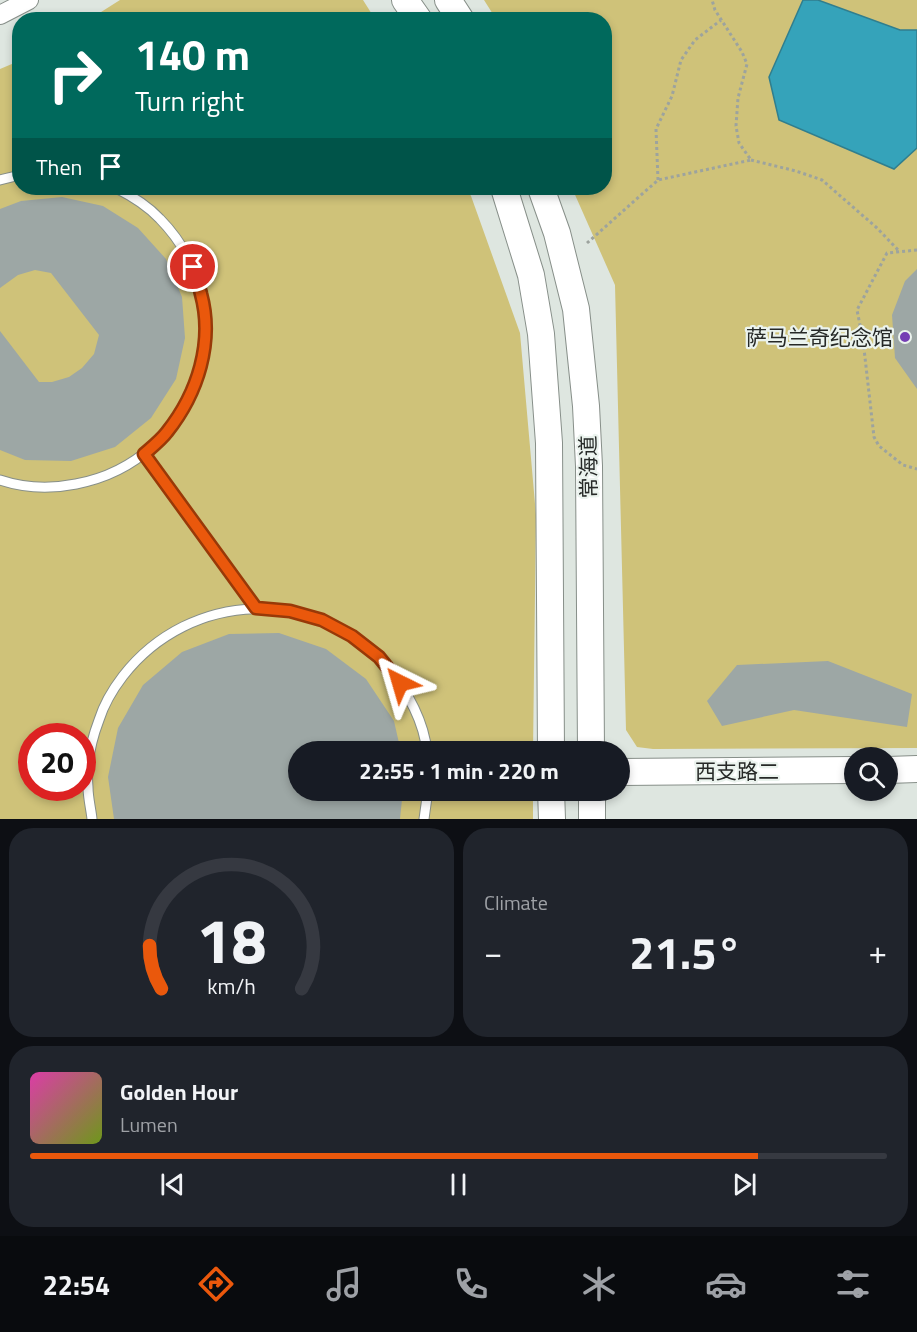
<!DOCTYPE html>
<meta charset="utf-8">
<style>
body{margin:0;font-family:"Titillium Web","Noto Sans SC",sans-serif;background:#20242c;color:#f1f3f6;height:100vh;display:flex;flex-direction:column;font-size:22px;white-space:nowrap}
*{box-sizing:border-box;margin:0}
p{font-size:20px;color:#9ea1a6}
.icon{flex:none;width:33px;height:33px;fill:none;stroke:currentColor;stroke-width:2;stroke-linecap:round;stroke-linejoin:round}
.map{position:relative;height:819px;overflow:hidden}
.drawer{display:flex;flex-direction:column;gap:9px;padding:9px;background:#0d0f14;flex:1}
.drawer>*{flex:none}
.hud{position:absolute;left:12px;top:12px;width:600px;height:183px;border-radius:24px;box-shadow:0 3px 9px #0003;background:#00695c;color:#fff;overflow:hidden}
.fabs{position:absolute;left:844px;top:747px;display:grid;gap:12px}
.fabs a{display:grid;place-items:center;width:54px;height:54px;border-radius:50%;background:#171b24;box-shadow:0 3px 9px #0003;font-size:30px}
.speed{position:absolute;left:18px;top:723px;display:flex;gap:12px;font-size:30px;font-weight:700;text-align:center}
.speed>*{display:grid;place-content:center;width:78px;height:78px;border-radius:50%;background:#171b24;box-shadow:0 3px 9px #0003;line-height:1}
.speed .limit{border:9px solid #d22;background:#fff;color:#111}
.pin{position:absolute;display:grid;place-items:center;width:51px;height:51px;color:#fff;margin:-26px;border:3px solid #fff;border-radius:50%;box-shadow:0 2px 6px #0007}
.me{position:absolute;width:66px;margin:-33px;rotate:320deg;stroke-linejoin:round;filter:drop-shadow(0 0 4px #0008)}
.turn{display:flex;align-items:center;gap:21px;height:126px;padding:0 24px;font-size:27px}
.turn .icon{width:78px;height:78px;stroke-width:2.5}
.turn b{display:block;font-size:42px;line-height:51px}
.then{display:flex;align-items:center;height:57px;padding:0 24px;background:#0003;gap:12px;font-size:22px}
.big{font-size:45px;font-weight:700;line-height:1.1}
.drawer .tile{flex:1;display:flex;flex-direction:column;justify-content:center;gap:9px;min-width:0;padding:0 21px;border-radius:24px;background:#20242c}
.drawer .dial{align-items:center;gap:0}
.dial svg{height:156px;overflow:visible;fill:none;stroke:#363941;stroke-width:7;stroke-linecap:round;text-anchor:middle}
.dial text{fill:#f1f3f6;stroke:none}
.song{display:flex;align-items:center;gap:18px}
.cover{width:72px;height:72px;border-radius:9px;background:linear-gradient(135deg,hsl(320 70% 55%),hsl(80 70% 35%))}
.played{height:6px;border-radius:3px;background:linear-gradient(90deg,#ea580c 85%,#363941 85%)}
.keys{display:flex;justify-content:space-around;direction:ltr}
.heat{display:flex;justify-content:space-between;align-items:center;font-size:33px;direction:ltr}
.drawer .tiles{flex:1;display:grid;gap:9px;grid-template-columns:1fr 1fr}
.tile:last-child{grid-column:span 2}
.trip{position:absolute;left:288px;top:741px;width:342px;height:60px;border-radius:30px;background:#171b24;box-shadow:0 3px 9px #0003;font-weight:700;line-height:60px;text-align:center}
.tab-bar{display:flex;height:96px;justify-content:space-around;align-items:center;background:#090b0e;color:#9ea1a6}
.tab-bar .icon{width:42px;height:42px}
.tab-bar .active{color:#ea580c}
.tab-bar b{font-size:27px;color:#f1f3f6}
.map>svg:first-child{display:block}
.green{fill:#cfc279;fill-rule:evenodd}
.water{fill:#35a3ba;stroke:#307e8e;stroke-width:1.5}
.building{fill:#9da7a5}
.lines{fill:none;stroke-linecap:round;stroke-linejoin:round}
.lane-casing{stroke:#878f89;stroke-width:11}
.street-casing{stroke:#878f89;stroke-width:20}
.secondary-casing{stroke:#878f89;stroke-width:28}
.path{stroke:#9da39e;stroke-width:3;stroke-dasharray:3 3;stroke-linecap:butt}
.lane{stroke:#fff;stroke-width:9}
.street{stroke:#fff;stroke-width:18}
.secondary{stroke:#fff;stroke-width:26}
.route-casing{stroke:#983908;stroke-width:15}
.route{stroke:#ea580c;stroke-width:10}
.poi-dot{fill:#753eb4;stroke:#ebf3ee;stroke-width:2}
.labels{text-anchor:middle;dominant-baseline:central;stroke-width:4.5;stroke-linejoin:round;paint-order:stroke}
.poi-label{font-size:21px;fill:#262927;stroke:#ebf3ee;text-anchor:end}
.street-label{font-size:21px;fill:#262927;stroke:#ebf3ee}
</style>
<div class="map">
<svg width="917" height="819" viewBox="0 0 917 819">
<rect width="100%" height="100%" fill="#dee6e0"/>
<path class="green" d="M120,0H363L375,19H90Z
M484,0H917V748L653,749L637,747L626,730L615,285L572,188H604V20L496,19Z
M19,61L20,188H466L471,196L520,333L536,515L533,751L298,752V790L533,791V819H0V69ZM32,736H82V788H32Z"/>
<path class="water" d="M803,0H818L900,30H917V148L894,169L779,120L769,77Z"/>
<path class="building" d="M62,197L103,206L138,228L166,259L182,297L185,338L176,379L151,418L115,447L71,461L25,460L0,450V331L39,382H52L69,377L82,368L94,354L99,335L51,273L35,270L18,275L0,288V209L21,201Z
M917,269V389L895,358L892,315L905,281Z
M279,633L326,649L366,679L394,721L401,752H298V790H403L400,819H114L108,777L118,728L143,685L182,652L229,634Z
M828,661L912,694L907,727L794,710L722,726L707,701L737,665Z"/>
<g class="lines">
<g class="lane-casing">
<path id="lane" d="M0,180L20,175
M144,454L256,608
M0,480C24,488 51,489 76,484C199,461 248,309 160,219C147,205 132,196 116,188
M92,819C91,809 88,798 88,787C86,765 91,741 99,720C104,704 113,689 123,676C190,590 318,585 389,670C408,692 424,722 427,752
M424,819L428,790"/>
</g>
<g class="street-casing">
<path id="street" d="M0,15L29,0"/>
</g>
<g class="secondary-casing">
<path id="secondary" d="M405,0L419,20
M448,0L461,20
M504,188L531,275L541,334L549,443L551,752
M541,188L557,233L576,309L586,406L589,466L591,752
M888,770L917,769
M620,772L855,770
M551,790L552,819
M592,819V790"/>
</g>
<path class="path" d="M751,160L796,171L822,180L877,228L900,252
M658,180L656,129L672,96L681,60L695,40L721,20
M587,243L658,180L751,160L739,143L736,126L738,98L747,64L742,52L715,10L712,0
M917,250L887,253L857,310L863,340L874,437L879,446L903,465L917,469"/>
<use href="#lane" class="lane"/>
<use href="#street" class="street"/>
<use href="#secondary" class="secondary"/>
</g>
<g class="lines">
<g class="route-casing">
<path id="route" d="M193,267C196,276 199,285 201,294C214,342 198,393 167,432C161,440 152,447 144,454L256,608L290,611L322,620L352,636L379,657L400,683"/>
</g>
<use href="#route" class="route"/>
</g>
<circle class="poi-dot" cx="905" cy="337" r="6"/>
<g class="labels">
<g class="poi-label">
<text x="893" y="337">萨马兰奇纪念馆</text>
</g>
<g class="street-label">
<text transform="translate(588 467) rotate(-91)">常海道</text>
<text x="737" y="771">西支路二</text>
</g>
</g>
</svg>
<div class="fabs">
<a><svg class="icon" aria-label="search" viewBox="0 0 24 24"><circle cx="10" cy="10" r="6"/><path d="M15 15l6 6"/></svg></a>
</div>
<div class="speed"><div class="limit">20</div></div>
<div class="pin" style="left:193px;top:267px;background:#d93025"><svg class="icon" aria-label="arrive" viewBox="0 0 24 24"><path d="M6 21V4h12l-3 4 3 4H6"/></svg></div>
<svg class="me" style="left:400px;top:683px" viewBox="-20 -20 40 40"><path d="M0-17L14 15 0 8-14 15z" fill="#ea580c" stroke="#fff" stroke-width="4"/></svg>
<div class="trip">22:55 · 1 min · 220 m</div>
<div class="hud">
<div class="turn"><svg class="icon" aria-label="right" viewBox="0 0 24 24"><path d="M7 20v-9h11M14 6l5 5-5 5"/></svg><div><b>140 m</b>Turn right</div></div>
<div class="then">Then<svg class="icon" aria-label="arrive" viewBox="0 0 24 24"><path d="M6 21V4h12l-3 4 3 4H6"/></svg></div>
</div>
</div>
<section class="drawer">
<div class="tiles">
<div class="tile dial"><svg viewBox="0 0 100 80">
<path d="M14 69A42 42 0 1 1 86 69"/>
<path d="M14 69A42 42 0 0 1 8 47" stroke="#ea580c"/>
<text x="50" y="56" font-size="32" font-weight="700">18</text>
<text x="50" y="72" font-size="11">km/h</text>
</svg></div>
<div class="tile"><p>Climate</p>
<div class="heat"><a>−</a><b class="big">21.5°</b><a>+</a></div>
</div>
<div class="tile">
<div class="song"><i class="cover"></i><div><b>Golden Hour</b><p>Lumen</p></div></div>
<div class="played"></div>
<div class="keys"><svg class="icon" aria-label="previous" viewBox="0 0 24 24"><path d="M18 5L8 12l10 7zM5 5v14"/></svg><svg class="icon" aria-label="pause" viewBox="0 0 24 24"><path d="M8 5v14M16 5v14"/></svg><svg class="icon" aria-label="next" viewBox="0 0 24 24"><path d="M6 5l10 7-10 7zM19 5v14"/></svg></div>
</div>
</div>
</section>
<nav class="tab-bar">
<b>22:54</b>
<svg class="icon active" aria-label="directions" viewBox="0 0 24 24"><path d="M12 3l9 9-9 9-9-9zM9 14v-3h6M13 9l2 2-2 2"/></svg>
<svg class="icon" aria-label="music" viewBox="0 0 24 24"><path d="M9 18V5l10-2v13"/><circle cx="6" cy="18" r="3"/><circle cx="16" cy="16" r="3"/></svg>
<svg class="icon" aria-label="phone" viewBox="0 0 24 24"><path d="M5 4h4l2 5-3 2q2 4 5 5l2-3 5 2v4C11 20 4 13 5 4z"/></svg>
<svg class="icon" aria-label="climate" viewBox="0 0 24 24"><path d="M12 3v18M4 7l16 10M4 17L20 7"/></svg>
<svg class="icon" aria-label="car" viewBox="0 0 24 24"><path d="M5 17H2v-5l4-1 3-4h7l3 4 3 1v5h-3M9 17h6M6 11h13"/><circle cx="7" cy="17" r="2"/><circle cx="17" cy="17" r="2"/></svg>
<svg class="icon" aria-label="filters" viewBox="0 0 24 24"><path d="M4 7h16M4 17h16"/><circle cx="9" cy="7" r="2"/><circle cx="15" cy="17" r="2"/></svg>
</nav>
